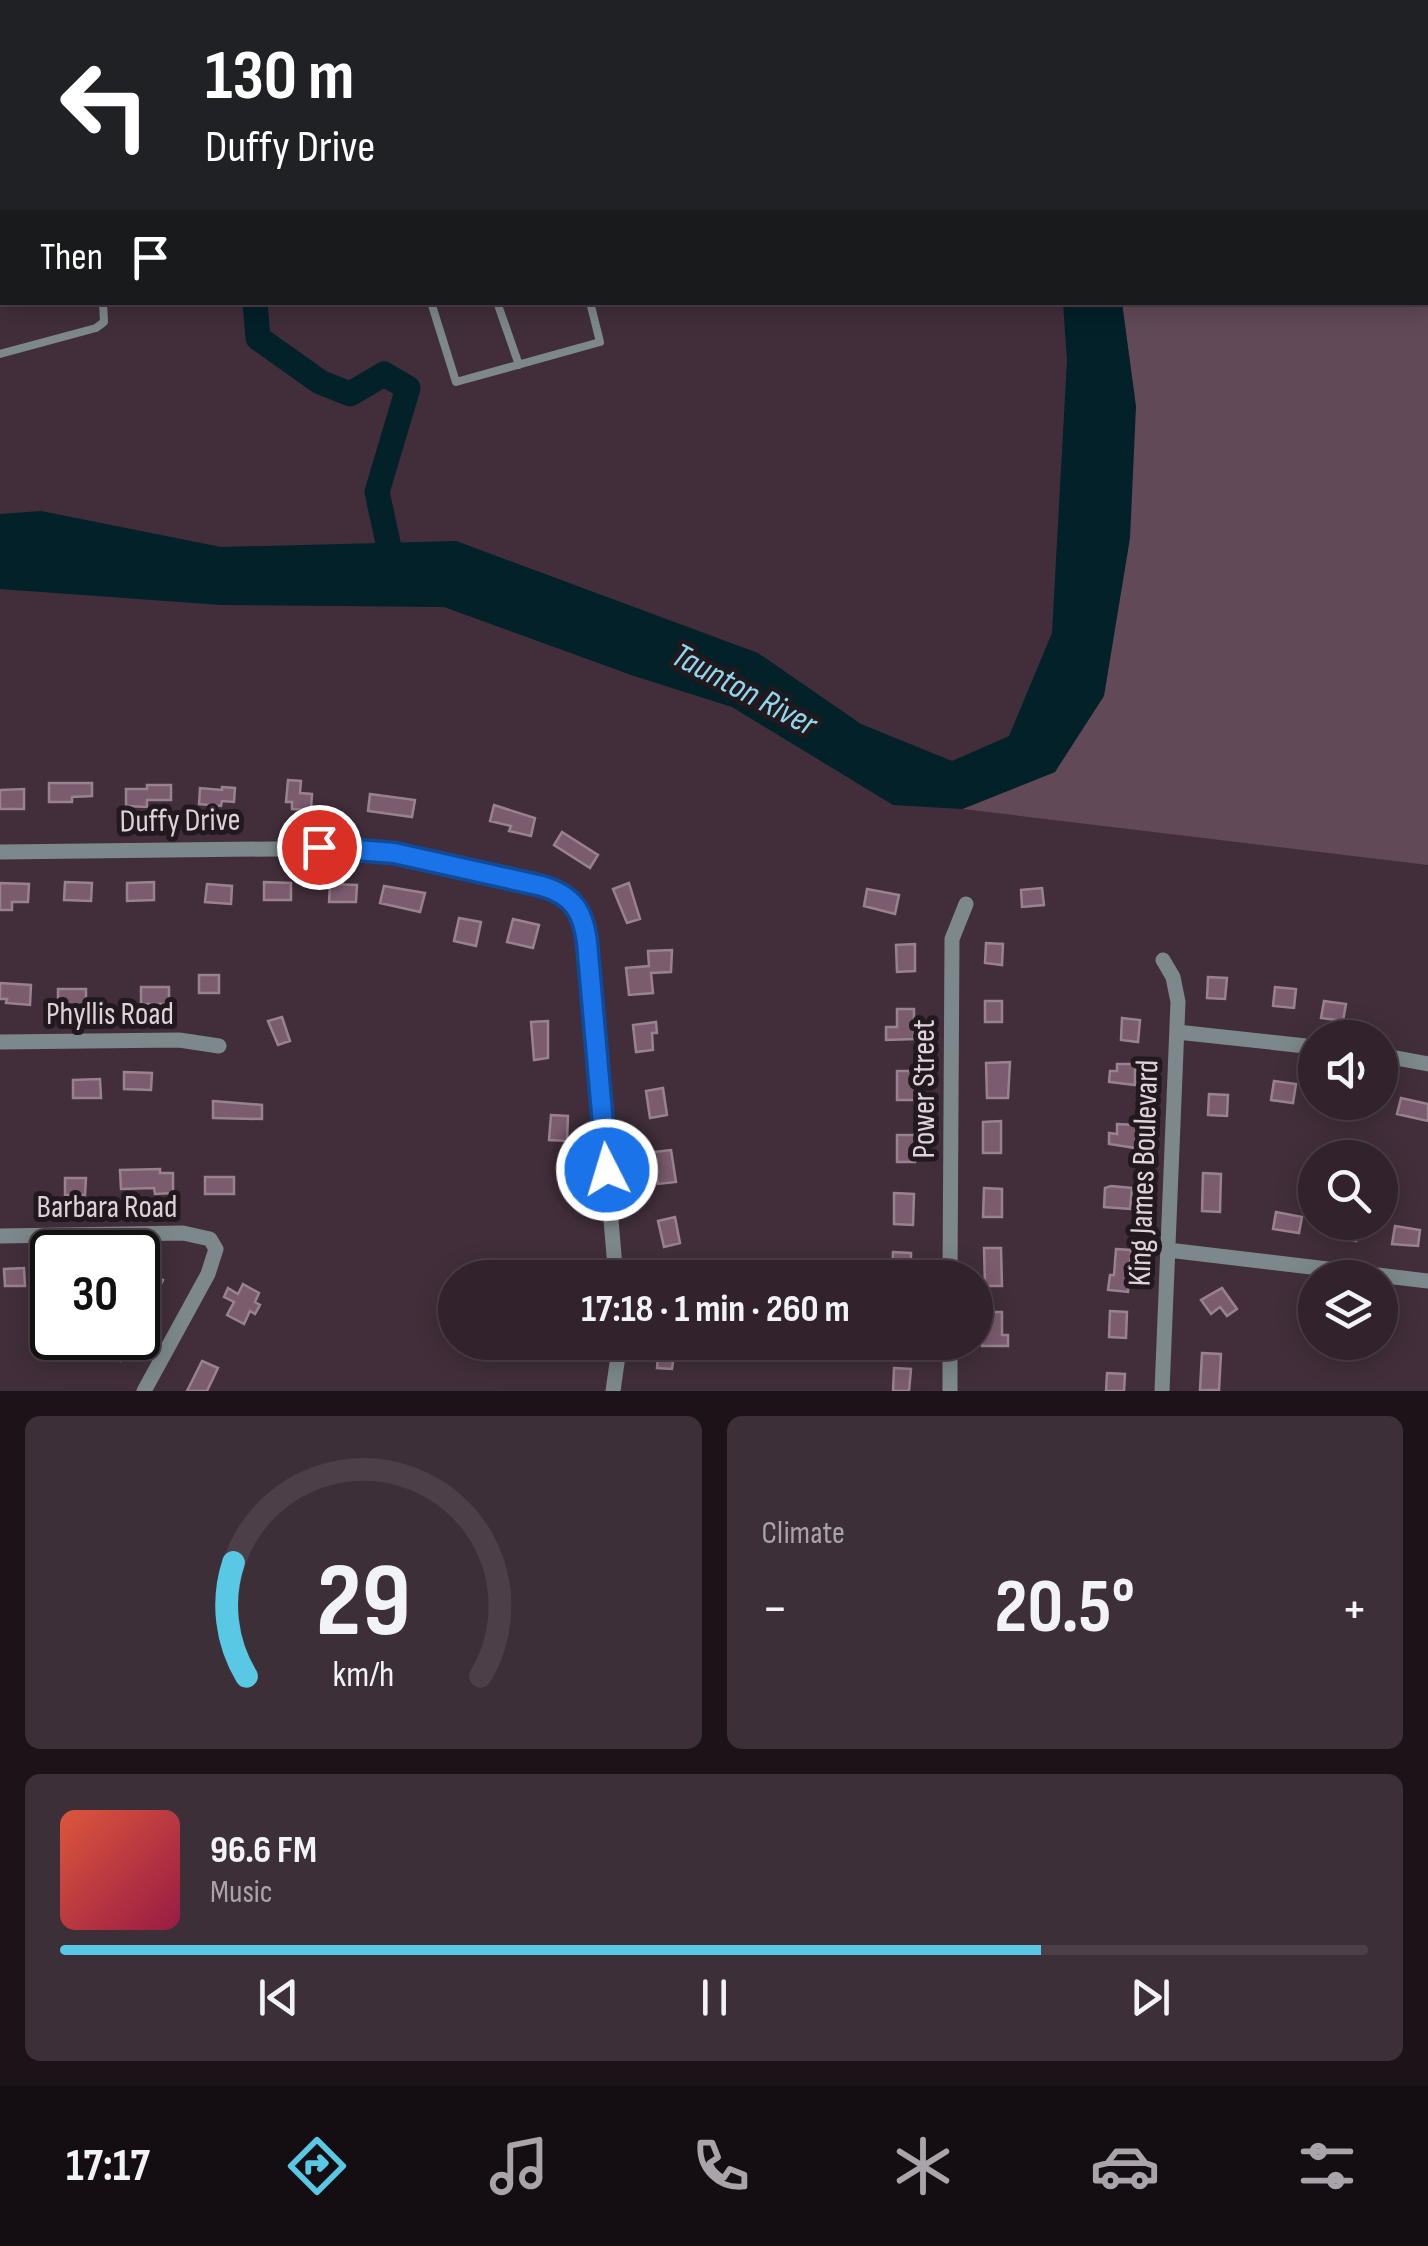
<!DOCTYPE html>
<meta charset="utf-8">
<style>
body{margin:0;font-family:"Sofia Sans Condensed",sans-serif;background:#3d2f38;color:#f1f3f6;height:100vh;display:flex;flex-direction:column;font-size:38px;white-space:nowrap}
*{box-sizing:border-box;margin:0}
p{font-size:32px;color:#a8a4a9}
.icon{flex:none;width:55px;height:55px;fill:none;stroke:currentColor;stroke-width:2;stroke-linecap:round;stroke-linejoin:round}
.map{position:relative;height:1391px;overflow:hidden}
.drawer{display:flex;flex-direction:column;gap:25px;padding:25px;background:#1b1318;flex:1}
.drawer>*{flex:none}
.hud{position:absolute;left:0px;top:0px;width:1430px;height:305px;box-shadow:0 5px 25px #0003,0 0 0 2px #4c3f48;background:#202124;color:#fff;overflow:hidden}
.tools{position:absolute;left:1298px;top:1020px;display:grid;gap:20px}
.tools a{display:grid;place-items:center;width:100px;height:100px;border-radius:50%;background:#31222c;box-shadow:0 5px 25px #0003,0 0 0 2px #4c3f48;font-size:50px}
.speed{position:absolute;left:30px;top:1230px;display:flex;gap:20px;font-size:50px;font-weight:700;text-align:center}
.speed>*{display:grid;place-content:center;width:130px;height:130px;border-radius:50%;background:#31222c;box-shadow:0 5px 25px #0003,0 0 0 2px #4c3f48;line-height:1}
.speed .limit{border:5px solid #111;border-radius:15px;background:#fff;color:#111}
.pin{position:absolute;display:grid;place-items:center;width:85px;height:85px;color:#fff;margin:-42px;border:5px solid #fff;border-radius:50%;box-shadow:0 2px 10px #0007}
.me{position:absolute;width:110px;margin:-55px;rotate:355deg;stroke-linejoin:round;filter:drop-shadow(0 0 8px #0008)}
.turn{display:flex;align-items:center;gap:35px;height:210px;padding:0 40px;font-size:45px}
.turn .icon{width:130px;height:130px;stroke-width:2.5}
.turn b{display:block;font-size:70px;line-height:85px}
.then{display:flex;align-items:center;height:95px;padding:0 40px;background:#0003;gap:20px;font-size:38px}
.big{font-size:75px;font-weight:700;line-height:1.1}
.drawer .widget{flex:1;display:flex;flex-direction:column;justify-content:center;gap:15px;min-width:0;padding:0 35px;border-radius:15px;background:#3d2f38}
.drawer .dial{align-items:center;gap:0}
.dial svg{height:260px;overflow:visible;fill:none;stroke:#4c3f48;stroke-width:7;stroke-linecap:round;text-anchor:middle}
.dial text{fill:#f1f3f6;stroke:none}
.song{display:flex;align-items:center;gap:30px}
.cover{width:120px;height:120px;border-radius:15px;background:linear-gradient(135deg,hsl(10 70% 55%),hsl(340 70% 35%))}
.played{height:10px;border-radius:5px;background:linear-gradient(90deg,#59c8e5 75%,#4c3f48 75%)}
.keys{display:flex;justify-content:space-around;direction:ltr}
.heat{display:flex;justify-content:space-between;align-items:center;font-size:55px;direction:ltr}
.drawer .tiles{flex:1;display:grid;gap:25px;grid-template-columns:1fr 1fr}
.widget:last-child{grid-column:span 2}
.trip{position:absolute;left:438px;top:1260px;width:555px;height:100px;border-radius:50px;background:#31222c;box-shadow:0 5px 25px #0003,0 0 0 2px #4c3f48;font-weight:700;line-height:100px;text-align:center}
.dock{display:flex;height:160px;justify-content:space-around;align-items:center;background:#140e12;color:#a8a4a9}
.dock .icon{width:70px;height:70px}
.dock .on{color:#59c8e5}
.dock b{font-size:45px;color:#f1f3f6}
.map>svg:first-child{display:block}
.green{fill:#614958}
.water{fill:#022129}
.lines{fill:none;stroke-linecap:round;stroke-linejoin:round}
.river{stroke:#022129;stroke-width:25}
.building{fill:#7b5c6f;stroke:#98828f;stroke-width:2.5}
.lane{stroke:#7c888b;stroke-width:8}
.street{stroke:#7c888b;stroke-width:15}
.highway{stroke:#e7f9fe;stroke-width:28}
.route-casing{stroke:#114b97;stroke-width:25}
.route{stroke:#1a73e8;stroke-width:18}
.labels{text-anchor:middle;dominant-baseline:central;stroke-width:10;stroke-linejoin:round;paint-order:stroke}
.street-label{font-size:32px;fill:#dfd3da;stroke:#22191f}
.water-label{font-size:35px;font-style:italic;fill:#8ed8ed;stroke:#22191f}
</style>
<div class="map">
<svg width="1428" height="1391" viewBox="0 0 1428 1391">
<rect width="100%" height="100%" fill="#412e3a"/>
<path class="green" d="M1094,0H1428V865L963,809L1055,772L1136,407L1122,303L1428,302V2H1093Z"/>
<path class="water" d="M1063,303H1122L1136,407L1130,538L1104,696L1055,772L962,809L893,805L732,707L634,676L444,607L221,605L0,589V514L41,511L221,547L456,541L758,653L861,724L952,761L1009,736L1052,633L1067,360Z"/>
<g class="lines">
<path class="river" d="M138,0L140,2
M255,302L258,338L320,382L350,394L384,374L408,388L377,492L394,570"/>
</g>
<path class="building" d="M288,780L301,781L300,793L312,794L311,810L292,809V802H286Z
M49,783H92V796L72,797V802H49Z
M147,785H171V800H147V807L126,806V789H147Z
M222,787L235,788L234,802L222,801L221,806L199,804L200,788L222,790Z
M24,789V809H0V790Z
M370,794L415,800L412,817L368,811Z
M494,805L535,818L531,836L509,831L511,826L490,821Z
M562,832L598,855L590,868L554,845Z
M65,882L92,883L91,901L64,900Z
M154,882V900L127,901V883Z
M264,882L291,883V900H264Z
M0,883L29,884L28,902H12V910H0Z
M629,883L640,919L627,923L613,889Z
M207,884L232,886L231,904L205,902Z
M330,884L357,885L356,902H329Z
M384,886L425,893L420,912L380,903Z
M1042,888L1044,905L1022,907L1021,890Z
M867,889L899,895L895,914L864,906Z
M459,918L481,922L476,946L454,941Z
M513,919L539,925L533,948L507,942Z
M986,943L1003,944L1002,965L985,963Z
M915,944V971L897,972L896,945Z
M672,950L671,972L651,973L653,993L629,995L626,968L649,966L648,951Z
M199,975H219V993H199Z
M1208,977L1227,978L1225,999L1207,998Z
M0,983L31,985L30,1005L6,1003L7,999H0Z
M141,987H169V1004H141Z
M1275,987L1296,989L1294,1008L1273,1006Z
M58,989H86V1010H58Z
M985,1001H1002V1022H985Z
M1324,1001L1346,1004L1343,1021L1321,1018Z
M897,1009H914V1039L886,1040V1027H897Z
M282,1017L290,1041L278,1045L268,1021Z
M1122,1018L1140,1020L1138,1042L1121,1040Z
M548,1021V1058L534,1060L531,1022Z
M656,1022L657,1033H652L653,1050L636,1052L633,1025Z
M1010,1062L1008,1098H987L986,1063Z
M1117,1064H1135V1085L1109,1082L1110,1071H1117Z
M897,1071H915V1100H897Z
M124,1072L152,1073L151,1090L124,1089Z
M100,1079L101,1098H73V1080Z
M1274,1081L1296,1084L1293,1103L1271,1100Z
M663,1088L667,1115L650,1118L646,1091Z
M1209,1094L1228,1095L1227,1116L1208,1115Z
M1401,1098L1428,1104V1121L1397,1114Z
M213,1101L262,1105V1119L213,1118Z
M551,1115L568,1116L567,1141L549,1140Z
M1001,1121V1153H983V1122Z
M1117,1124L1136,1125L1135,1148L1109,1144V1133L1117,1134Z
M897,1135H915V1162H897Z
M671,1150L676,1182L658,1184L653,1152Z
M160,1169V1173H173V1193L155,1194L154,1188L121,1189L120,1170Z
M1203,1173L1221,1174L1220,1212L1202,1211Z
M205,1177H234V1194H205Z
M65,1178H86L85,1195H65Z
M1111,1186L1132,1188L1130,1209L1104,1207L1105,1188Z
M984,1188L1002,1189V1217H983Z
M894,1193L914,1194L913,1225L894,1224Z
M1276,1212L1302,1217L1299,1233L1273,1229Z
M675,1217L680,1243L664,1247L658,1221Z
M1332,1222L1358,1224L1356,1241L1330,1237Z
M1395,1226L1420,1230L1418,1246L1392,1244Z
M984,1248H1001L1002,1286H985Z
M1116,1249L1131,1250L1128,1292L1108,1290L1110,1275H1114Z
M893,1252L911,1253V1278H892Z
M24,1268L25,1286H5L4,1269Z
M148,1272L163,1280L150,1305L138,1299Z
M243,1284L259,1293L255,1302L260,1305L255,1314L250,1311L244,1324L227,1315L234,1302L224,1297L228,1288L238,1294Z
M1222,1288L1237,1309L1227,1316L1220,1307L1211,1314L1201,1300Z
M1110,1311L1127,1312L1126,1338L1109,1337Z
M983,1312H1002V1335H1008V1346H982Z
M113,1338H133L120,1361L105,1352Z
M659,1346L675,1347L672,1369L657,1368Z
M1202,1353L1221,1354L1219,1390H1200Z
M202,1361L218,1368L207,1391H187Z
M894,1368L911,1369L909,1391H893Z
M1107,1373L1125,1374L1124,1391H1106Z"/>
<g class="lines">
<path class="lane" d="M181,0V2
M350,0L352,2
M606,0L607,2
M649,0V2
M722,0V2
M747,0V2
M823,0V2
M866,0L867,2
M450,2L456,0
M0,68L2,76
M0,154L2,153
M0,290L1,289
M431,302L456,382L600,342L590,302
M497,302L519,365
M0,354L96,328L104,322L103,302"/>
<path class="street" d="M0,852L356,848C389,851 552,881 570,898C582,910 585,926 587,941L616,1278
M1177,1032L1315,1047
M0,1042L179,1040L219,1046
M1380,1055L1428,1064
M0,1236L183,1233L210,1239L216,1249L208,1274L144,1391
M1168,1250L1428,1281
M950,1278L952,939L966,904
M613,1391L620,1342
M950,1391V1342
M1162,1391L1178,1002L1173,977L1163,960"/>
<path class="highway" d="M305,2L311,0
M0,107H2"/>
</g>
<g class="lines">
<g class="route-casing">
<path id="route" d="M319,847L394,853L542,886C572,895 583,910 587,942L607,1170"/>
</g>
<use href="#route" class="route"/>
</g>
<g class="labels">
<g class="street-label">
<text transform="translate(180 821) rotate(-1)">Duffy Drive</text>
<text x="110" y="1014">Phyllis Road</text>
<text transform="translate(924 1089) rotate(-90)">Power Street</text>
<text transform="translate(1144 1173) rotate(-88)">King James Boulevard</text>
<text x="107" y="1207">Barbara Road</text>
</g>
<g class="water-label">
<text transform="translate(744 690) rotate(28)">Taunton River</text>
</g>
</g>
</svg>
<div class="tools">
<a><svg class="icon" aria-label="sound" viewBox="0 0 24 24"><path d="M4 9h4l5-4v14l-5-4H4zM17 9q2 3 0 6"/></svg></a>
<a><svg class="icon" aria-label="search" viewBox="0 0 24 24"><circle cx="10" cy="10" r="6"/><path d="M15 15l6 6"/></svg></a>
<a><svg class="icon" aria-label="layers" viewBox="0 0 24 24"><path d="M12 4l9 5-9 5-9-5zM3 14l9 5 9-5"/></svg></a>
</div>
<div class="speed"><div class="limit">30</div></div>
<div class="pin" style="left:319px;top:847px;background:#d93025"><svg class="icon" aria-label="arrive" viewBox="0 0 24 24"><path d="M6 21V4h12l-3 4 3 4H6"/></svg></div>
<svg class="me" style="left:607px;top:1170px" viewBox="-20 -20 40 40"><circle r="17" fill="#1a73e8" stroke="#fff" stroke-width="3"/><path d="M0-11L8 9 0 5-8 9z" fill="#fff"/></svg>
<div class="trip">17:18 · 1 min · 260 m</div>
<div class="hud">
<div class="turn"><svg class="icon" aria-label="left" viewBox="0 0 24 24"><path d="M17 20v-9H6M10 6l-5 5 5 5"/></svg><div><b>130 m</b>Duffy Drive</div></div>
<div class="then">Then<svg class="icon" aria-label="arrive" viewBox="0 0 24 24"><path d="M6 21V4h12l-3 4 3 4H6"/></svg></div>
</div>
</div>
<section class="drawer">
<div class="tiles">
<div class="widget dial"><svg viewBox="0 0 100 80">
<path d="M14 69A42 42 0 1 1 86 69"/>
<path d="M14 69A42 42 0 0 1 10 34" stroke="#59c8e5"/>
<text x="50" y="56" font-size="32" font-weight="700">29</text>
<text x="50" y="72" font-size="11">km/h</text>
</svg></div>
<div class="widget"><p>Climate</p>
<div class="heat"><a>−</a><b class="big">20.5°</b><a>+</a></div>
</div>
<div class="widget">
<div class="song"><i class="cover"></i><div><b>96.6 FM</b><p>Music</p></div></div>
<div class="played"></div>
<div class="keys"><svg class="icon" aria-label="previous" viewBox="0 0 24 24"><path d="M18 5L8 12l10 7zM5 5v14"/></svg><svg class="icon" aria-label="pause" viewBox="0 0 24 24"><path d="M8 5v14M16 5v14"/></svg><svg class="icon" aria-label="next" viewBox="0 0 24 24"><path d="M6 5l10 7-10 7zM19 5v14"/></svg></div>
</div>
</div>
</section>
<nav class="dock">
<b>17:17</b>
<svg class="icon on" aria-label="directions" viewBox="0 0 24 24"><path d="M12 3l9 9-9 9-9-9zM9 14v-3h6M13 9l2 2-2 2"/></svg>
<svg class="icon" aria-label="music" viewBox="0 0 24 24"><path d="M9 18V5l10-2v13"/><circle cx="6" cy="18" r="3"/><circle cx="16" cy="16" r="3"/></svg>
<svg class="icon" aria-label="phone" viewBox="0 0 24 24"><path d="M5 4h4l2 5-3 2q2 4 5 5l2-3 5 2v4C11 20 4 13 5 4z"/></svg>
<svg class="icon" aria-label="climate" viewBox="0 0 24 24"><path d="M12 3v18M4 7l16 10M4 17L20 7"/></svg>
<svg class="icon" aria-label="car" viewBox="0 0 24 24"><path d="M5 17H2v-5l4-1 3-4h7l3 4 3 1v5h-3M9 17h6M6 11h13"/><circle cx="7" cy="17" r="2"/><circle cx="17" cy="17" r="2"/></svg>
<svg class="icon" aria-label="filters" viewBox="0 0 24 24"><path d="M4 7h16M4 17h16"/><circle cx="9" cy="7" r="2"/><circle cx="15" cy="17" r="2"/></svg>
</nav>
